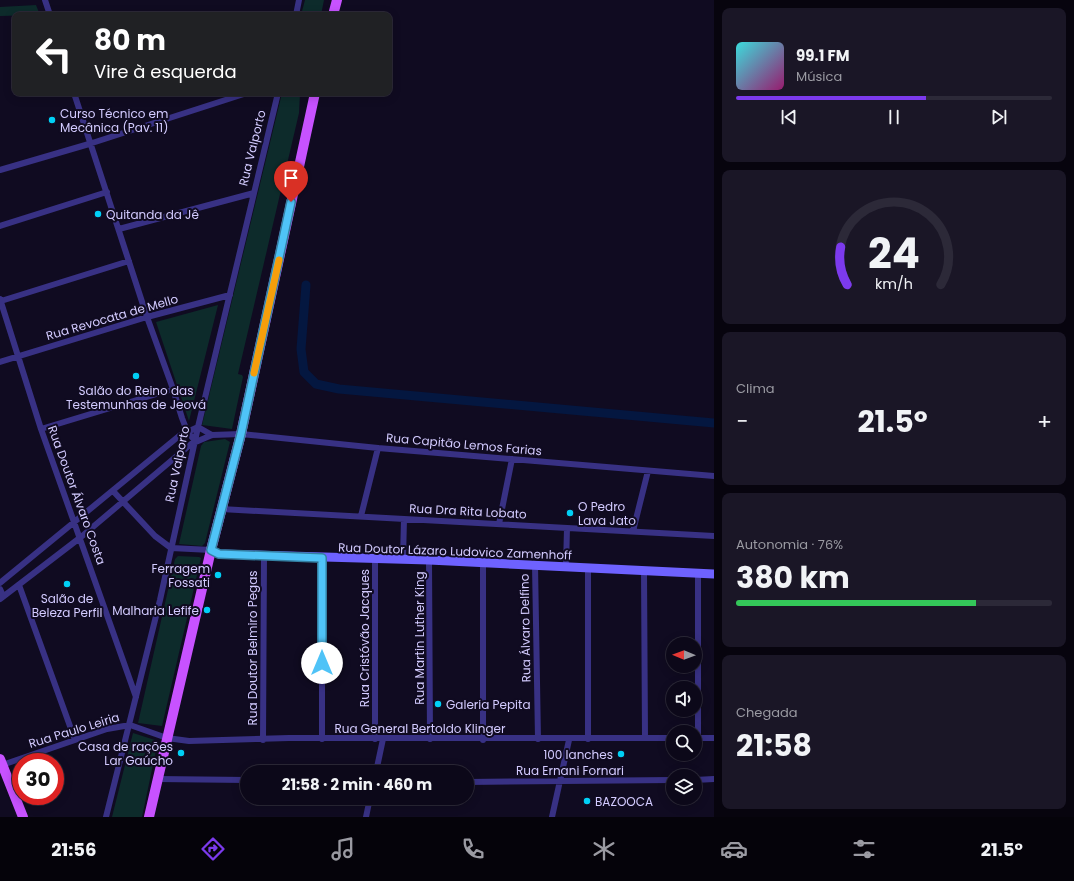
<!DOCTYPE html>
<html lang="pt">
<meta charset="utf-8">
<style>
body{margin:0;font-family:Poppins,sans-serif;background:#1a1626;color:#f1f3f6;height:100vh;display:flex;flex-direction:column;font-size:15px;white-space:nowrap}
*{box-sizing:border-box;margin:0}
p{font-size:13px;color:#9a9aa2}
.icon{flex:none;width:22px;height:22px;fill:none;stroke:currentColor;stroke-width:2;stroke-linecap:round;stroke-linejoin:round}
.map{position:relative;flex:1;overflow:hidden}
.panel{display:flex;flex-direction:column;gap:8px;padding:8px;background:#07040e;width:360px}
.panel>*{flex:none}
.top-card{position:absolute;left:12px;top:12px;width:380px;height:84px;border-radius:8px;box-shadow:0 2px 10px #0003,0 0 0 1px #2c2938;background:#202124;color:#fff;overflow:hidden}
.needle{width:26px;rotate:271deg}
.controls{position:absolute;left:666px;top:637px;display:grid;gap:8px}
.controls a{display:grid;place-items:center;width:36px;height:36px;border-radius:50%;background:#0c0819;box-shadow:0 2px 10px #0003,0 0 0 1px #2c2938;font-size:20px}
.speed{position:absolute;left:12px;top:753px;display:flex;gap:8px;font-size:20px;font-weight:700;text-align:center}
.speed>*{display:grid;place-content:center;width:52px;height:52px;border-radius:50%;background:#0c0819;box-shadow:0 2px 10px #0003,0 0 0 1px #2c2938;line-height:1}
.speed .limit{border:6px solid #d22;background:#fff;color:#111}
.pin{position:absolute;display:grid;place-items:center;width:34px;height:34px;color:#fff;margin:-41px -17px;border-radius:50% 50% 50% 0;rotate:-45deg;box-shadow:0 0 4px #0007}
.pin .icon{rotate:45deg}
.me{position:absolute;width:44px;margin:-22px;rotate:0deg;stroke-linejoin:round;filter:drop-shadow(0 0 3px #0008)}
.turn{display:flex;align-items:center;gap:14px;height:84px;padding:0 16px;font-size:18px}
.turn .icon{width:52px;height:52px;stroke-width:2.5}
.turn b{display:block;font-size:28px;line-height:34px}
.big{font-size:30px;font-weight:700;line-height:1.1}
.panel .card{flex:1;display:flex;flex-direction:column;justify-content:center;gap:6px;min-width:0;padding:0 14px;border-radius:8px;background:#1a1626}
.panel .dial{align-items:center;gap:0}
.dial svg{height:104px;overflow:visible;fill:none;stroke:#2c2938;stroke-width:7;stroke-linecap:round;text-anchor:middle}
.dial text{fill:#f1f3f6;stroke:none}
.song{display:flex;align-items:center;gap:12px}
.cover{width:48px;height:48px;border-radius:6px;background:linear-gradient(135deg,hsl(180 70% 55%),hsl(320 70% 35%))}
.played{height:4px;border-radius:2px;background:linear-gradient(90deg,#7c3aed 60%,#2c2938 60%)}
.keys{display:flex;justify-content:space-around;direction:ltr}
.heat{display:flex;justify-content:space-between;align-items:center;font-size:22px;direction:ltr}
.charge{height:6px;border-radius:3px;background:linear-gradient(90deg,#34c759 76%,#2c2938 0)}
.trip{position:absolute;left:240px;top:765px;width:234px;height:40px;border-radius:20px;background:#0c0819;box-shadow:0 2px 10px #0003,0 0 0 1px #2c2938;font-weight:700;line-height:40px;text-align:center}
.tab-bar{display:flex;height:64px;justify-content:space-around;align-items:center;background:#05030a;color:#9a9aa2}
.tab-bar .icon{width:28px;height:28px}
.tab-bar .on{color:#7c3aed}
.tab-bar b{font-size:18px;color:#f1f3f6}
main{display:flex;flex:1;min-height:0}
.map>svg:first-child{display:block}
.green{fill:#0d2b2b}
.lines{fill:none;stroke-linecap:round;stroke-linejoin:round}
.canal{stroke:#041740;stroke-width:9}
.street{stroke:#383184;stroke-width:6}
.secondary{stroke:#6e62ff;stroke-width:9}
.primary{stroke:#c752ff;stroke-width:10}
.route-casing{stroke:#337fa1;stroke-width:10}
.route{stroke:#4fc3f7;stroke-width:7}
.slow{stroke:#f59e0b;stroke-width:7}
.poi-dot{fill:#00d0f6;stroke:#100b21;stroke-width:1.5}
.labels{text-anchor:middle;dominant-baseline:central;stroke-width:4;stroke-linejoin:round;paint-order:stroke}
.poi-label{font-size:12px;fill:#d3cbff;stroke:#100b21;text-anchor:start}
.street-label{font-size:12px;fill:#d3cbff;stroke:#100b21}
</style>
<main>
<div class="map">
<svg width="714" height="817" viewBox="0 0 714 817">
<rect width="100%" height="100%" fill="#100b21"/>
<path class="green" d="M305,0H324L321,15H301Z
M36,5L40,15L0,16V7Z
M282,93H300L299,113L238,374L242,375L243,377L232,429L202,425Z
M218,305L189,421L156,322Z
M225,439L230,442L205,543L202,546L179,544L201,446L204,442Z
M178,556L199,557L201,558L162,726L138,723L175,559Z
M133,733L158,741L142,817H112Z"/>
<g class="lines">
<path class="canal" d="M306,285L301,349L304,372L316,384L339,389L714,423"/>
<path class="street" d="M45,0L50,15
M296,15L299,0
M74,93L147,317L173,389L182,418L187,431L195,441
M0,170L89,144L247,93
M0,226L107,192
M119,229L254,193
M0,299L41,429L136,697
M1,301L129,261
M0,362L147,317L230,295
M41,429L173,389
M113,491L155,536L171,548L211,550
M221,509L714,536
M361,516L378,448
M499,524L512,459
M633,531L648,471
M322,558V739
M403,559L404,519
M375,560V739
M429,560L430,739
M483,563V740
M535,565L538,739
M566,567L567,528
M644,571L645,738
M0,583L179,436L198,427L212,435
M19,585L75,740
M0,589L3,596
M0,599L81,537L191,444L212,435L241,434L378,448L714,476
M696,738H714
M698,738V573
M588,739V568
M263,740L264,556
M2,765L107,729L130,725L167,738L189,741L289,738H673
M376,772L383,739
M157,779L247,780
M695,780L714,779
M467,782L673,780
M106,817L160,600L198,427L278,93
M366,817L370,798
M552,817L569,740"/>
<path class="secondary" d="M211,550L219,554L429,560L714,574"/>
<path class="primary" d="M333,15L337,0
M0,759L23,817
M149,817L211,550L241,434L315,93"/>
</g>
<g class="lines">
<g class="route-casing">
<path id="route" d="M291,202L241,434L211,550L219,554L322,558V663"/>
</g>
<use href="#route" class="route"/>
<path class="slow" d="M254,373L279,260"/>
</g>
<g class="poi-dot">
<circle cx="52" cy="120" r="4"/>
<circle cx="98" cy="214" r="4"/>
<circle cx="136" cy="376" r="4"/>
<circle cx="570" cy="513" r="4"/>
<circle cx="218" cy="575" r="4"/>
<circle cx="67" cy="584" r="4"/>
<circle cx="207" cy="610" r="4"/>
<circle cx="438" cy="704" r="4"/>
<circle cx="181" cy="753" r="4"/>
<circle cx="621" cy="754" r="4"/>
<circle cx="587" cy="801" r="4"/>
</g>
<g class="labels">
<g class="poi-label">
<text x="60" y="113">Curso Técnico em<tspan x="60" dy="14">Mecânica (Pav. 11)</tspan></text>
<text x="106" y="214">Quitanda da Jê</text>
<text x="136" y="390" text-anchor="middle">Salão do Reino das<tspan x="136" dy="14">Testemunhas de Jeová</tspan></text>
<text x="578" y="506">O Pedro<tspan x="578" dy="14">Lava Jato</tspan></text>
<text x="210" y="568" text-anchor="end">Ferragem<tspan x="210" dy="14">Fossati</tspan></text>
<text x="67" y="598" text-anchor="middle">Salão de<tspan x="67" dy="14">Beleza Perfil</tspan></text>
<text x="199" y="610" text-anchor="end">Malharia Lefife</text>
<text x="446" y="704">Galeria Pepita</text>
<text x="173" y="746" text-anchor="end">Casa de rações<tspan x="173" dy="14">Lar Gaúcho</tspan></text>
<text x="613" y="754" text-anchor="end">100 lanches</text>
<text x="595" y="801">BAZOOCA</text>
</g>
<g class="street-label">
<text transform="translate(252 148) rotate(-76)">Rua Valporto</text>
<text transform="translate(112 317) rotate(-16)">Rua Revocata de Mello</text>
<text transform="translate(464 444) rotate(5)">Rua Capitão Lemos Farias</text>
<text transform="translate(177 464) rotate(-78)">Rua Valporto</text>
<text transform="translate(77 495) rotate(70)">Rua Doutor Álvaro Costa</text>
<text transform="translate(468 511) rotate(3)">Rua Dra Rita Lobato</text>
<text transform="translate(455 551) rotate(2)">Rua Doutor Lázaro Ludovico Zamenhoff</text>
<text transform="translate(525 628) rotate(-91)">Rua Álvaro Delfino</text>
<text transform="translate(364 638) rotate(-90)">Rua Cristóvão Jacques</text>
<text transform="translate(419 638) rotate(-90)">Rua Martin Luther King</text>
<text transform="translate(252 648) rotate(-90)">Rua Doutor Belmiro Pegas</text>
<text x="420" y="728">Rua General Bertoldo Klinger</text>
<text transform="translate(74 730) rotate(-17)">Rua Paulo Leiria</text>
<text x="570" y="770">Rua Ernani Fornari</text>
</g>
</g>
</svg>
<div class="controls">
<a><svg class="needle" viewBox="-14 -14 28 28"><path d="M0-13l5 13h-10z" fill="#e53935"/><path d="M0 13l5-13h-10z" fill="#9a9aa2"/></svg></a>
<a><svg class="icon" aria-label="sound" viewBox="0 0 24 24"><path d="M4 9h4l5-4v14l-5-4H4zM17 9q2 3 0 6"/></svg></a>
<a><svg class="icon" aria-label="search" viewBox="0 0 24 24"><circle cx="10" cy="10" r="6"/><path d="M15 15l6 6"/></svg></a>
<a><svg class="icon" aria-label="layers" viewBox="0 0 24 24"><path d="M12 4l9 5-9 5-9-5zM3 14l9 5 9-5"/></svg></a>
</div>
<div class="speed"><div class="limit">30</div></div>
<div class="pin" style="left:291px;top:202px;background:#d93025"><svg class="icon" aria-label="arrive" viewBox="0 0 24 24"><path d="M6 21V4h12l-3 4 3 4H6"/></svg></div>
<svg class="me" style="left:322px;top:663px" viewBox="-20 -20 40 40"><circle r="19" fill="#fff"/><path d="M0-13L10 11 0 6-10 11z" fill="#4fc3f7"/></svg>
<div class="trip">21:58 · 2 min · 460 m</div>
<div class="top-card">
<div class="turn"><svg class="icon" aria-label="left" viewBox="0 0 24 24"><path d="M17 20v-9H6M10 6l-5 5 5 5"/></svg><div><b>80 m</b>Vire à esquerda</div></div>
</div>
</div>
<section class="panel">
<div class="card">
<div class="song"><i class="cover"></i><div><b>99.1 FM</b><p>Música</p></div></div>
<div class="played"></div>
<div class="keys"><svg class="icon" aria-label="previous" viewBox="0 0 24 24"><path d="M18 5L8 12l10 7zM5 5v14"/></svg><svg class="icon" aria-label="pause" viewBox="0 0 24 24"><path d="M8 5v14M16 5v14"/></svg><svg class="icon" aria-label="next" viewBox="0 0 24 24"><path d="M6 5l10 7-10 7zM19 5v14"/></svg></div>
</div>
<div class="card dial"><svg viewBox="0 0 100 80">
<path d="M14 69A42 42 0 1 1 86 69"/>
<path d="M14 69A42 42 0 0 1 9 40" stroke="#7c3aed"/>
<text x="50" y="56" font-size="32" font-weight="700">24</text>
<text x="50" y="72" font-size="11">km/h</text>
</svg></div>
<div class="card"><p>Clima</p>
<div class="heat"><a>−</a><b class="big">21.5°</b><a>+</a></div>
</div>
<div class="card"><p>Autonomia · 76%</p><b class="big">380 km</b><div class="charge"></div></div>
<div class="card"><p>Chegada</p><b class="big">21:58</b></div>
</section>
</main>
<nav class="tab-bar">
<b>21:56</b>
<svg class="icon on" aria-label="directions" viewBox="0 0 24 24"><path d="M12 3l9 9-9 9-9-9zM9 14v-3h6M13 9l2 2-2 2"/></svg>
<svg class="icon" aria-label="music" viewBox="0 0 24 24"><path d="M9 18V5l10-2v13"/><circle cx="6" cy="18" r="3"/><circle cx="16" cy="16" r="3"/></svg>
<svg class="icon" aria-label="phone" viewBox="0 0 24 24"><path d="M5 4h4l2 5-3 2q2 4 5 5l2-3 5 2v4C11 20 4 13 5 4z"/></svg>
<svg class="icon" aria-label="climate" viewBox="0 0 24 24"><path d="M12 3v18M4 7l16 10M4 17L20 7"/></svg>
<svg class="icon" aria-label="car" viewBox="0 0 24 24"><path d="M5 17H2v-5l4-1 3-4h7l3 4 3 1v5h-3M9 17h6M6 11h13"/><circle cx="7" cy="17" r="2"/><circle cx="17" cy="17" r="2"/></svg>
<svg class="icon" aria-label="filters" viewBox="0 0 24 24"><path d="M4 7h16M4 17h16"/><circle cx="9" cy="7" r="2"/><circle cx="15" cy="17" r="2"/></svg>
<b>21.5°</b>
</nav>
